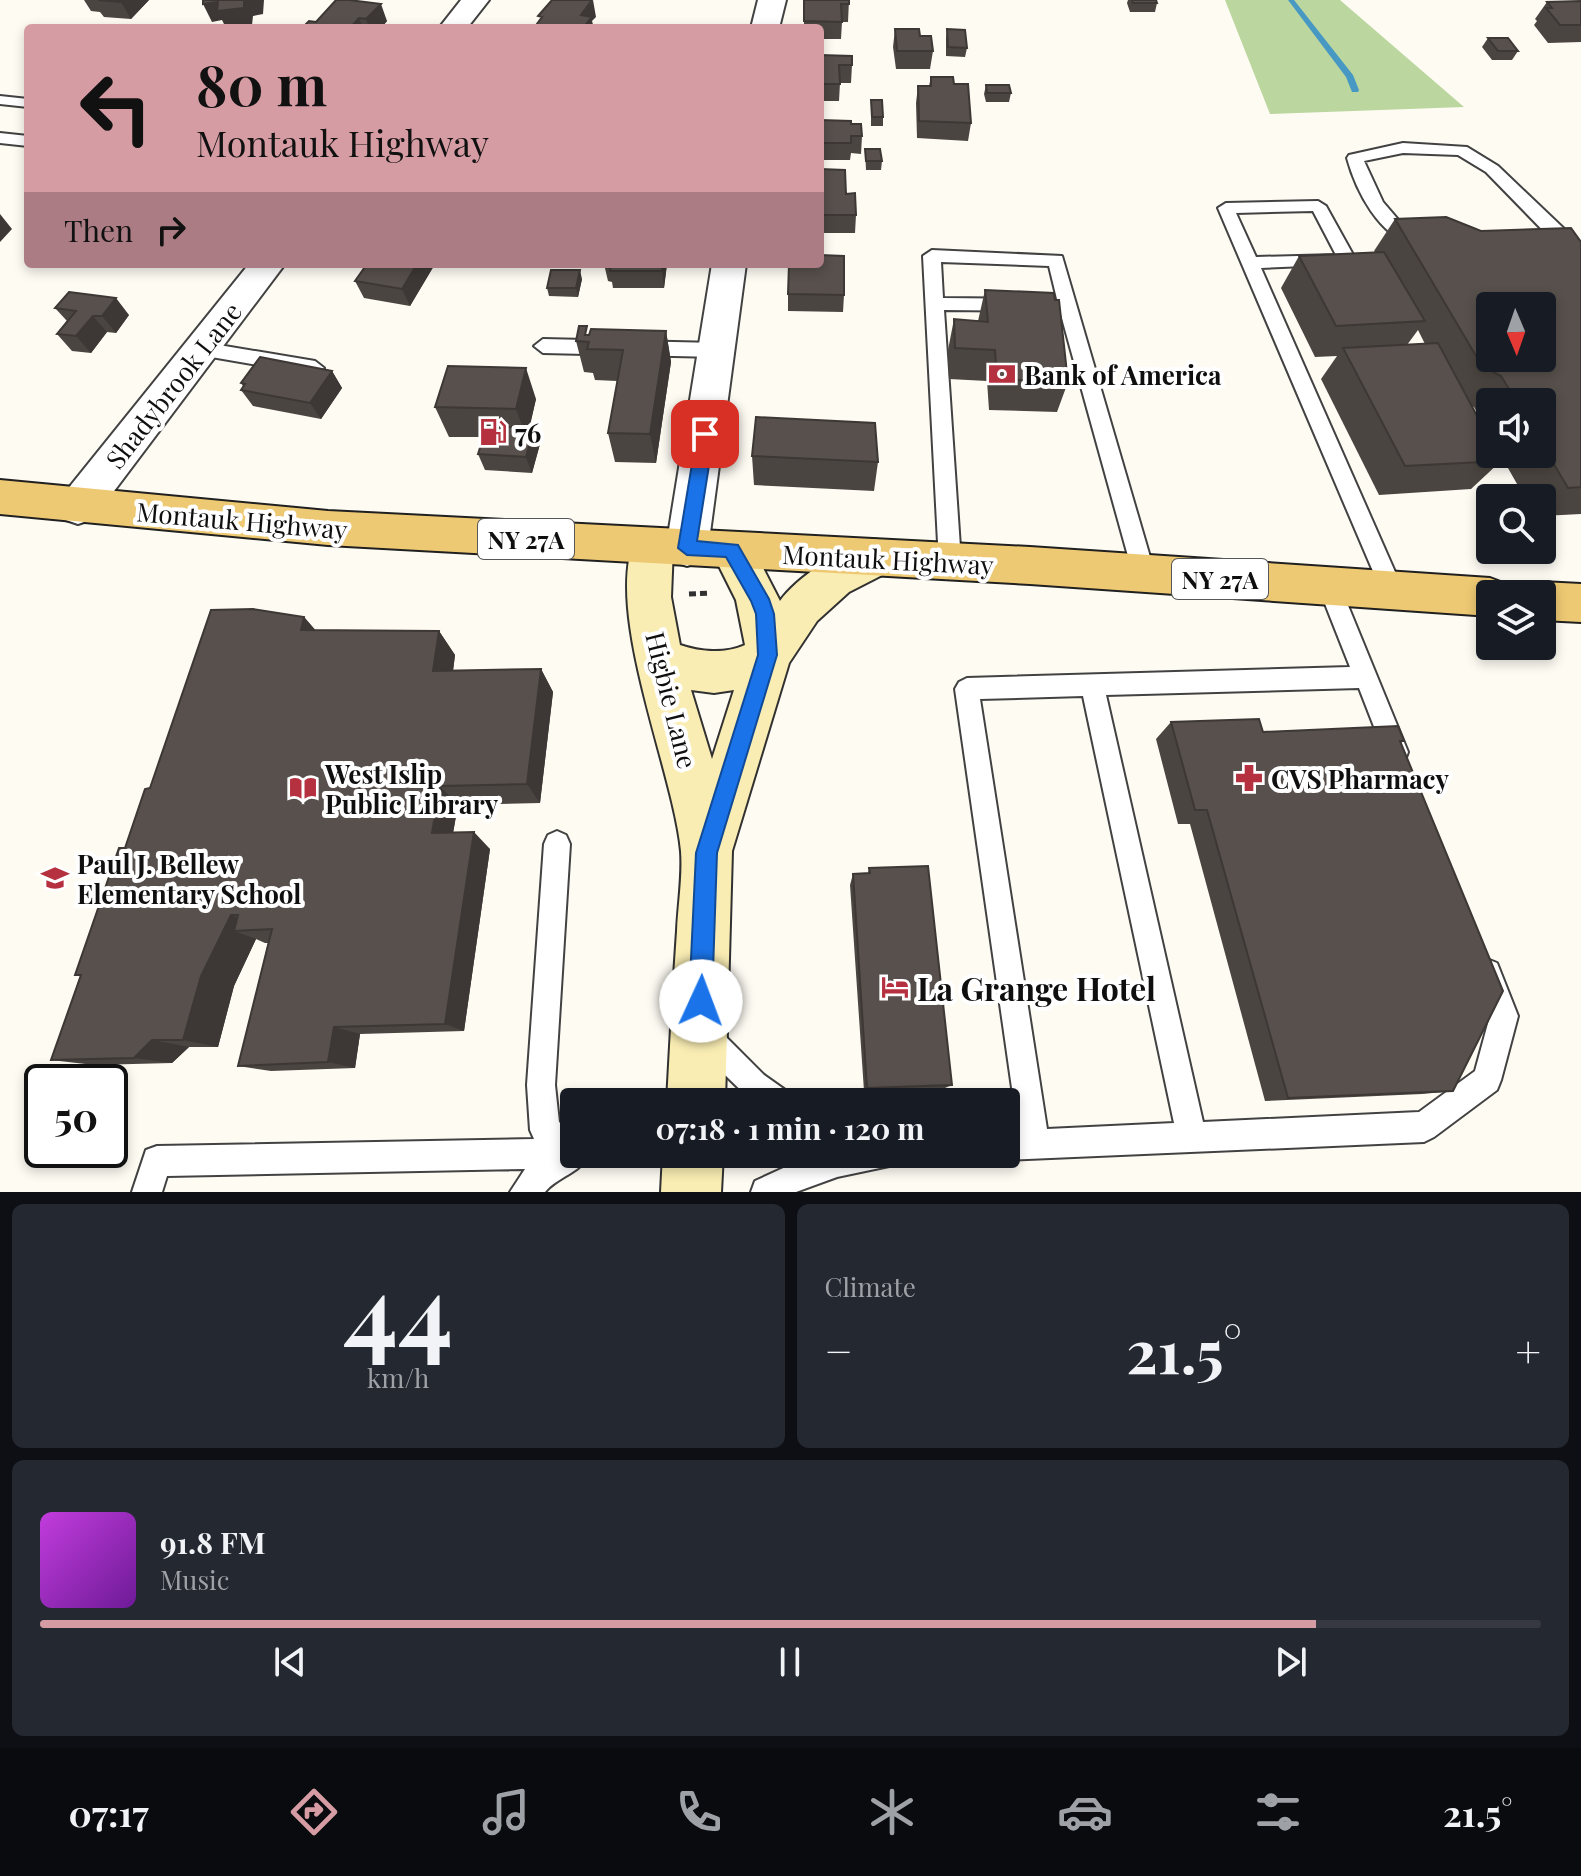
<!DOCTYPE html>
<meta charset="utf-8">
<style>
body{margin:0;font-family:"Playfair Display",serif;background:#242831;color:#f1f3f6;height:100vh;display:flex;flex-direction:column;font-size:30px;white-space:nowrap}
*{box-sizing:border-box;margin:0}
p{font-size:26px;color:#9ea1a6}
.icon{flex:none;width:44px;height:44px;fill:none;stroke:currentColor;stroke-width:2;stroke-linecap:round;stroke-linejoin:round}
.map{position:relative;height:1192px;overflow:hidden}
.panel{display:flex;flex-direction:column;gap:12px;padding:12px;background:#0d0f14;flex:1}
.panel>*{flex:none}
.top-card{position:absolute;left:24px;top:24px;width:800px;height:244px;border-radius:8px;box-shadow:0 4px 12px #0003;background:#d69ca4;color:#111;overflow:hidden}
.needle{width:52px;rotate:178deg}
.tools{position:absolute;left:1476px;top:292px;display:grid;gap:16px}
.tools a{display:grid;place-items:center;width:80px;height:80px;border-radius:8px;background:#171b24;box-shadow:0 4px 12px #0003;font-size:40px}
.speed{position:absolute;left:24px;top:1064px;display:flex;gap:16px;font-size:40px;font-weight:700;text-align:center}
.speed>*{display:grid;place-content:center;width:104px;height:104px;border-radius:50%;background:#171b24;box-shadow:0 4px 12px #0003;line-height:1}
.speed .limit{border:4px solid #111;border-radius:12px;background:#fff;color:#111}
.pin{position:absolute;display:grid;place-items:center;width:68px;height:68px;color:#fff;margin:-34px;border-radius:16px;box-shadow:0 4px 12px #0006}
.me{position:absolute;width:88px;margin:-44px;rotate:2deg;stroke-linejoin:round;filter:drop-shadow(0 0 6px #0008)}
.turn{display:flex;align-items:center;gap:28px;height:168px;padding:0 40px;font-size:36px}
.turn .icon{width:104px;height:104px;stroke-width:2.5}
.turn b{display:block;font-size:56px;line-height:68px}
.then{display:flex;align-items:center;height:76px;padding:0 40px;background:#0003;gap:16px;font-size:30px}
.big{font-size:60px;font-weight:700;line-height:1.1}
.panel .card{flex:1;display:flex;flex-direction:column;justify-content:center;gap:12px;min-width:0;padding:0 28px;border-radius:12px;background:#242831}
.panel .dial{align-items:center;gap:0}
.dial b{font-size:104px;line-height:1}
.song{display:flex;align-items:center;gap:24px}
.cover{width:96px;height:96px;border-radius:12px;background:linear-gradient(135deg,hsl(290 70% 55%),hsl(280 70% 35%))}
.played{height:8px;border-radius:4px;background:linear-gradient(90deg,#d69ca4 85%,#363941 85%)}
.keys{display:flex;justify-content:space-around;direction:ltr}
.heat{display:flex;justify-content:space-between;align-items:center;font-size:44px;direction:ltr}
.panel .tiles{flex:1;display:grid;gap:12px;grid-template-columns:1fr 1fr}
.card:last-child{grid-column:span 2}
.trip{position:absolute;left:560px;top:1088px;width:460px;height:80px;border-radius:8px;background:#171b24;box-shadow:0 4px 12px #0003;font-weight:700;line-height:80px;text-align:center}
.tabs{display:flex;height:128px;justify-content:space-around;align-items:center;background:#090b0e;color:#9ea1a6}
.tabs .icon{width:56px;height:56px}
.tabs .on{color:#d69ca4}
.tabs b{font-size:36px;color:#f1f3f6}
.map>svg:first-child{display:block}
.forest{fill:#bbd69e}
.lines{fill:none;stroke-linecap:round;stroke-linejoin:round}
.stream{fill:#4799c3;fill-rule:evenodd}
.lane-casing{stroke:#424242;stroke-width:4}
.street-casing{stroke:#424242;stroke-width:4}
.secondary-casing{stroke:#313131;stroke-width:4}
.primary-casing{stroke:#202020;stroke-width:4}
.path{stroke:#313131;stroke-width:5;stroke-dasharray:7 4;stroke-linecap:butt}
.lane{fill:#fff;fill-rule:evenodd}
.street{fill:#fff;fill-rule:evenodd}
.secondary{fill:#f9edb3;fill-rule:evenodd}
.primary{fill:#eec973;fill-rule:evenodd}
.wall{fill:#4b4541;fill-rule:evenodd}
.shaded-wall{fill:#3d3835}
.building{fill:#57504c;stroke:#3d3835;stroke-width:2;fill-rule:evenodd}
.route{fill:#1a73e8;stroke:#114b97;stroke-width:2}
.labels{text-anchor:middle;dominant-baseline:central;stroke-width:8;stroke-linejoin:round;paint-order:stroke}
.shield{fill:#fff;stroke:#575757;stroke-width:2}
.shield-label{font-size:24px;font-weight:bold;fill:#0f0f0f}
.poi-label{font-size:26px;font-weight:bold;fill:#0f0f0f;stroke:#fff;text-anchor:start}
.street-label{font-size:26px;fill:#0f0f0f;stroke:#fff}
.near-poi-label{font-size:32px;font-weight:bold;fill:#0f0f0f;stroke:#fff;text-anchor:start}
</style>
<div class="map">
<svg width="1581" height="1192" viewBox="0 0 1581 1192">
<rect width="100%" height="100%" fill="#fefbf3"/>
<path class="forest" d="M1225,0H1340L1464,107L1270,114Z"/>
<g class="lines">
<path class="stream" d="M1288,0H1294L1353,75L1359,90L1358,92H1352L1346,77Z"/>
<g class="lane-casing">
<path id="lane" d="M0,96L28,99V107L0,104Z
M0,133L28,136V146L0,143Z
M1403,143L1467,147L1498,166L1581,245V259L1560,248L1486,172L1458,155L1403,153L1364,161L1383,202L1401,223L1423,240L1415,246C1379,236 1356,191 1347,158L1349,155Z
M1318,201L1326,206L1356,260L1353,264L1261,268L1403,590L1400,597L1392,599L1384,597L1381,590L1218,208L1226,203ZM1313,211L1336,255L1256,257L1236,213Z
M932,250L1062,256L1155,574L1152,580L1144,583L1136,580L1133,574L1060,311L944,310L961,562L958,568L950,571L942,568L939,562L923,256ZM941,262L1049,266L1057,299L943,298Z
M543,339L717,343L726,350L717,357L543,353L534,346Z
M201,342L315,361L324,368L315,375L194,354L192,349L194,344Z
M1329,577L1337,579L1340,586L1408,752L1405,760L1396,763L1387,760L1359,688L1106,695L1203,1122L1419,1112L1475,1071L1490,1016L1473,973L1477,963L1487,959L1497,963L1518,1016L1501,1080L1497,1090L1434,1137L1424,1142L1006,1160L995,1156L1006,1154V1130H1018L955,689L959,682L967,678L1350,667L1318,586L1321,579ZM1083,696L1174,1123L1047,1129L980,699Z
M557,831L566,835L570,844L555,1085L559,1122L574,1133V1154H589C580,1174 558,1176 545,1192H510L525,1169L167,1176L162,1192H132L146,1150L157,1146L534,1139L530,1130L527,1085L544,844L548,835Z
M705,1022L715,1026L764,1075L788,1092L793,1102H753L695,1046L691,1036L695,1026Z
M814,1154H898L894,1165L837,1177L796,1192H751L755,1181Z"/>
</g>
<g class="street-casing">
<path id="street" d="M461,0H489L467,28H439Z
M758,0H786L779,28H751Z
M249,264H285L93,519L78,524L63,519L57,507L63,495Z
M712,264H746L708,548L702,561L687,566L672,561L666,548Z"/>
</g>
<g class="secondary-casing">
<path id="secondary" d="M652,529L667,534L673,547L671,597L680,645C700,652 725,654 745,645L736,600L711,550L717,537L732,532L747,537L780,601C796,578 846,544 874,540C880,539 886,542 892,544L898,557L892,570L849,592L817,621L789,663L732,851L725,1102H667C670,1045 673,988 677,931C678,905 683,877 681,851C673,768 601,607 637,534ZM691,690L714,693L734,690L712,759Z
M663,1154H723L721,1192H661Z"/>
</g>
<g class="primary-casing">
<path id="primary" d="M0,480L328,511L1030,547L1490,578L1506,584L1511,594H1490V616L1030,584L328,545L0,514Z
M1542,582L1581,584V622L1542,620V594H1523L1526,588Z"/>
</g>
<path class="path" d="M689,594L711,593"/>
<use href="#lane" class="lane"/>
<use href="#street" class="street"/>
<use href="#secondary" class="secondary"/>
<use href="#primary" class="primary"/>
</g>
<path class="wall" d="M84,0H149L131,19L104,17L100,12L91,11Z
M336,0L387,21L381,28H303L316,22Z
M804,0H849L848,22H842L841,39H820V28H804Z
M1128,0H1156L1157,3L1155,12H1130L1127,3Z
M1581,1V42L1548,43L1534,25L1537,21L1535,19L1547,2Z
M895,29L920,36L933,51L930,69H896L893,47Z
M947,29L967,48L965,57L946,56V38Z
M1488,38L1518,51L1512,60H1492L1482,47Z
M820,55L852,65L851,83H840L839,101H820Z
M931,77L954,84L971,123L968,141L917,138L916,103L918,86H929Z
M986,85L1011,93L1009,102H986L984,94Z
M871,100L883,117V126H871Z
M820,120L851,124L862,136L861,154L851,153L850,160H820Z
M865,149L882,161L881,170H866Z
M820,169L846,194L856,215L855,233H820Z
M1395,219L1481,231L1581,242V514L1542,516V498H1525L1500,454H1542V402H1490V436L1474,407L1471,406L1501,461L1471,489L1379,495L1321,379L1337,356L1315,357L1281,288L1299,256L1375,252L1374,251ZM1418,330L1425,344L1407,345Z
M365,264H435L410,306L364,298L355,281L366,266Z
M604,264H667L664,288H613L612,282L608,281Z
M582,279L578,297L549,296L547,288Z
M985,290L1068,382L1057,412L989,410L987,381L949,379L948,350L954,319L978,321Z
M788,294L844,295L843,312L788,311Z
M55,308L129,315L116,333L107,332L91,353L72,351L57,334L67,321Z
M666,331L671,362L656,463L615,462L608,433L617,381L595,380L593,373L584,372L576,341L589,335Z
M332,371L342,388L321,419L253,406L241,390L243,386L241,383Z
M536,399L529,428H534L540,444L532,473L485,470L478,454L483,437H449L435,407Z
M752,456L878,462L874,491L754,485Z
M304,617L315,630L439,631L455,655L453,671L541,669L553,692L540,803L458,805L453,833L490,849L464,1031L360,1034L355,1068L271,1071L238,1066L268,943H265L256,939L234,986L218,1047H189L172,1063L94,1065L51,1060L80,976L75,975L125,848L150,788Z
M1171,722L1263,732L1404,741L1401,743L1453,1091L1422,1094L1265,1101L1190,824H1178L1156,739Z
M869,868L952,1085L945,1088L864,1091L850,885L853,874L868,873Z"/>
<path class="shaded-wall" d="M123,0H149L131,19L121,2Z
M244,0H264L263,14L253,16L252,25L230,28H226L222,20L212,22L203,4Z
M593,0L596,17L592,21L594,28H583L581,15Z
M381,4L387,21L381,28H369L366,19Z
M359,18L363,28H350Z
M0,214L12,229L0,242Z
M417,264H435L410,306L402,289Z
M663,264H667L664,288L662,271Z
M580,270L582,279L578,297L576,288Z
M116,298L129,315L116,333L102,316Z
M93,316L107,332L91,353L76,336Z
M666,331L671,362L656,463L650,434Z
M526,368L536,399L527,439L516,409Z
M332,371L342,388L321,419L310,403Z
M534,428L540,444L532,473L526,457Z
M304,617L326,642L301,630Z
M439,631L455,655L450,694L433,671Z
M541,669L553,692L540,803L527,784Z
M440,786L458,805L450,850L432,833Z
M474,832L490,849L464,1031L445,1024Z
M231,915L262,928L234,931L256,939L234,986L218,1047L183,1040L201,976Z
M334,1027L360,1034L355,1068L328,1062Z
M152,1040L189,1047L172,1063L134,1058Z"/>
<path class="building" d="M98,0H123L121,2Z
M203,0H244V8L217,11L218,2L203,4Z
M336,0H349L381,4L366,19L359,18L350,28L303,27L309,21L316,22Z
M552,0H592L581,15L592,17L583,28L573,27L572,28H534L542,17L538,16Z
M804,0H849V4H841L842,22L804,21Z
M1132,0H1156L1157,3H1133Z
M1581,1V25H1560L1546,8H1552L1547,2Z
M895,29H919L920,36H931L933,51H897Z
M947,29L965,30L967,48L948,47Z
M1488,38H1508L1518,51H1498Z
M820,55L852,56V65H839L840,84H820Z
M931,77H953L954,84H968L971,123L919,121L918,86H931Z
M986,85H1009L1011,93H987Z
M871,100H882L883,117H872Z
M820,120L851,121V124H861L862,136H851V143H820Z
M865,149H880L882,161H866Z
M820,169L845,170L846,194L855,193L856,215H820Z
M1446,217L1481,231L1571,228L1581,242V487L1568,488L1542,444V402H1517L1501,376L1482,366L1395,219ZM1490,306H1542V358H1490Z
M1384,252L1425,321L1336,326L1299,256Z
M820,255L844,256V295L788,294L789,264H820Z
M367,264H417L402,289L355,281Z
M604,264H663L662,271H610L611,264Z
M551,270H580L576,288H547Z
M985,290L1054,293L1055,300H1059L1068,382L997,379L995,350L955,348L954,319L988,322Z
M69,292L116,298L102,316H93L76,336L57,334L76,311L55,308Z
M579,326H587L585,335H589L591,329L666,331L650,434L608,433L623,350L587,349L589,342L576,341Z
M1438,343L1490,440V454H1497L1501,461L1405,466L1343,348Z
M260,357L332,371L310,403L241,390L245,384L241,383Z
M448,366L526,368L516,409L435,407Z
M756,417L875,423L878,462L752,456Z
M487,426L534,428L526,457L478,454Z
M253,609L304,617L301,630L439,631L433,671L541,669L527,784L440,786L432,833L474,832L445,1024L334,1027L328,1062L238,1066L272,929L234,931L238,915H231L201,976L183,1040H152L134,1058L51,1060L81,975H75L119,848H125L145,789L150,788L211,610Z
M1259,719L1263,732L1398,726L1404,741H1400L1503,991L1453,1091L1288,1098L1207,810H1195L1171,722Z
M928,866L952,1085L867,1088L853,874L870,873L869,868Z"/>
<path class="route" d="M705,427L714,434L697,541L738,545L769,599L774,614L777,655L717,853L712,1001L709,1009L701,1012L692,1009L689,1001L696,853L758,655L756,614L751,601L726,557L687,555L678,548L697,434Z"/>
<defs>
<g id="bank-bare" transform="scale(2.16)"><path d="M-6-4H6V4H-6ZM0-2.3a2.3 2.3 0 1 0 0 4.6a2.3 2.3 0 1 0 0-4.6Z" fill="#b5313f" stroke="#fff" stroke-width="2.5" paint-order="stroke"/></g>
<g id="fuel-bare" transform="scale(2.16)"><path d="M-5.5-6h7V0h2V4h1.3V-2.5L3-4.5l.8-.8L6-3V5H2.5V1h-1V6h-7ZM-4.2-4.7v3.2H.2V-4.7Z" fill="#b5313f" stroke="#fff" stroke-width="2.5" paint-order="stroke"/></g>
<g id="pharmacy-bare" transform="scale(2.16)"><path d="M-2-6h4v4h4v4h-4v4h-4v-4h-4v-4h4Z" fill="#b5313f" stroke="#fff" stroke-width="2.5" paint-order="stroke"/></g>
<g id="library-bare" transform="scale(2.16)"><path d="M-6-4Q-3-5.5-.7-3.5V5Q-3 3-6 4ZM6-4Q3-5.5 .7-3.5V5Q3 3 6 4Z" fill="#b5313f" stroke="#fff" stroke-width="2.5" paint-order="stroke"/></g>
<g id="school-bare" transform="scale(2.16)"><path d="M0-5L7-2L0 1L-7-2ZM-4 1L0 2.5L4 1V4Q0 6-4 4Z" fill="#b5313f" stroke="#fff" stroke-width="2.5" paint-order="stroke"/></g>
<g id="hotel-bare" transform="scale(2.16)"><path d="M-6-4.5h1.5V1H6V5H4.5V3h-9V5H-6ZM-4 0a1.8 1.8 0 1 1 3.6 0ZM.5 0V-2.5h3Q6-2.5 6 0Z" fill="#b5313f" stroke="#fff" stroke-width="2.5" paint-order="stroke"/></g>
</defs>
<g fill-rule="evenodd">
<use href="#bank-bare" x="1002" y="374"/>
<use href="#fuel-bare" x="493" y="432"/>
<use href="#pharmacy-bare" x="1249" y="778"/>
<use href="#library-bare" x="303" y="788"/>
<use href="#school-bare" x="55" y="878"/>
<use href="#hotel-bare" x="895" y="987"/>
</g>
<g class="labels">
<g class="shield">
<rect x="478" y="519" width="96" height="40" rx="6"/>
<rect x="1172" y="559" width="96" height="40" rx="6"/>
</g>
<g class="shield-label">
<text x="526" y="539">NY 27A</text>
<text x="1220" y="579">NY 27A</text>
</g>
<g class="poi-label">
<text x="1024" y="374">Bank of America</text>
<text x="515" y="432">76</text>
<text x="325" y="773">West Islip<tspan x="325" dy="30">Public Library</tspan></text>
<text x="1271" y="778">CVS Pharmacy</text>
<text x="77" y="863">Paul J. Bellew<tspan x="77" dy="30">Elementary School</tspan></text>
</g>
<g class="street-label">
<text transform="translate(173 385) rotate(-52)">Shadybrook Lane</text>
<text transform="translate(242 520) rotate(5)">Montauk Highway</text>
<text transform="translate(888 559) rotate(3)">Montauk Highway</text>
<text transform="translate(672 700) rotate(76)">Higbie Lane</text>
</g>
<g class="near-poi-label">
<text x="917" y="987">La Grange Hotel</text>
</g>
</g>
</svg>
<div class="tools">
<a><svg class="needle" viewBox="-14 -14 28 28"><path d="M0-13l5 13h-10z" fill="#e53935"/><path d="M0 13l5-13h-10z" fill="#9ea1a6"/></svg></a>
<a><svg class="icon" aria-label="sound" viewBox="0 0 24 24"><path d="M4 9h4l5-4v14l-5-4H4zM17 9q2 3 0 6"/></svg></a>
<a><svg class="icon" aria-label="search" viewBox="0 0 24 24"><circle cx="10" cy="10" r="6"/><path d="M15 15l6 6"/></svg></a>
<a><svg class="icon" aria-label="layers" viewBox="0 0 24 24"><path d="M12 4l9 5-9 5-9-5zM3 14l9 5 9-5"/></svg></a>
</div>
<div class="speed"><div class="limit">50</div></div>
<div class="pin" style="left:705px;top:434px;background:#d93025"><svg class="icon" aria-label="arrive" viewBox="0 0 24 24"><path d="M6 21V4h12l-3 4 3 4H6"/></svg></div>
<svg class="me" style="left:701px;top:1001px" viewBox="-20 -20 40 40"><circle r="19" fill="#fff"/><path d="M0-13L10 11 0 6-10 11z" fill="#1a73e8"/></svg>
<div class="trip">07:18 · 1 min · 120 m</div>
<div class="top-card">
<div class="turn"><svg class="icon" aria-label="left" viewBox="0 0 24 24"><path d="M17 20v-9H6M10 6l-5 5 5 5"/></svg><div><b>80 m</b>Montauk Highway</div></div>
<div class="then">Then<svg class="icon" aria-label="right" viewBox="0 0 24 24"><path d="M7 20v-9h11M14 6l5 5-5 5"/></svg></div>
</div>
</div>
<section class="panel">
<div class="tiles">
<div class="card dial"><b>44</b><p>km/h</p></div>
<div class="card"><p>Climate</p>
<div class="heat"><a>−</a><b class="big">21.5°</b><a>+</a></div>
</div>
<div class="card">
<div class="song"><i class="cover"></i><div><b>91.8 FM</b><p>Music</p></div></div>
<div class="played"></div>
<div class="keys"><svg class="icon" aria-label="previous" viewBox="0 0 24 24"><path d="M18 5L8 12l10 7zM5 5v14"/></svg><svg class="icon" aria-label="pause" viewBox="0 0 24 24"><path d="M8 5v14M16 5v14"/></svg><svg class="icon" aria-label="next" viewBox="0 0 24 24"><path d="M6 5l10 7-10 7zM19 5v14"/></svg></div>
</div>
</div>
</section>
<nav class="tabs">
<b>07:17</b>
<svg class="icon on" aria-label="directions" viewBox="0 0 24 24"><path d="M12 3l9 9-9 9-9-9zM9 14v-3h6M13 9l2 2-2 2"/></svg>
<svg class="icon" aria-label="music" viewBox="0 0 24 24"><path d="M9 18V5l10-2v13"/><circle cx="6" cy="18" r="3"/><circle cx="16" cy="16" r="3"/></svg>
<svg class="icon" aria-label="phone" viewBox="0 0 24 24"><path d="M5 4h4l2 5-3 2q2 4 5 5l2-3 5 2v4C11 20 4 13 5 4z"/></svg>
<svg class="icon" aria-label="climate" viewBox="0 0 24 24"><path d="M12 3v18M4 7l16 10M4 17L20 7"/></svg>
<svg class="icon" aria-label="car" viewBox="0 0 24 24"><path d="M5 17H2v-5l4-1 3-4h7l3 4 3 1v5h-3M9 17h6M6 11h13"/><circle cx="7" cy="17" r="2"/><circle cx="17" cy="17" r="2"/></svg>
<svg class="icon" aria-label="filters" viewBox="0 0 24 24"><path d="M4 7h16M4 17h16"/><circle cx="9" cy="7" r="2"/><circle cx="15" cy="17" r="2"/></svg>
<b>21.5°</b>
</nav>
